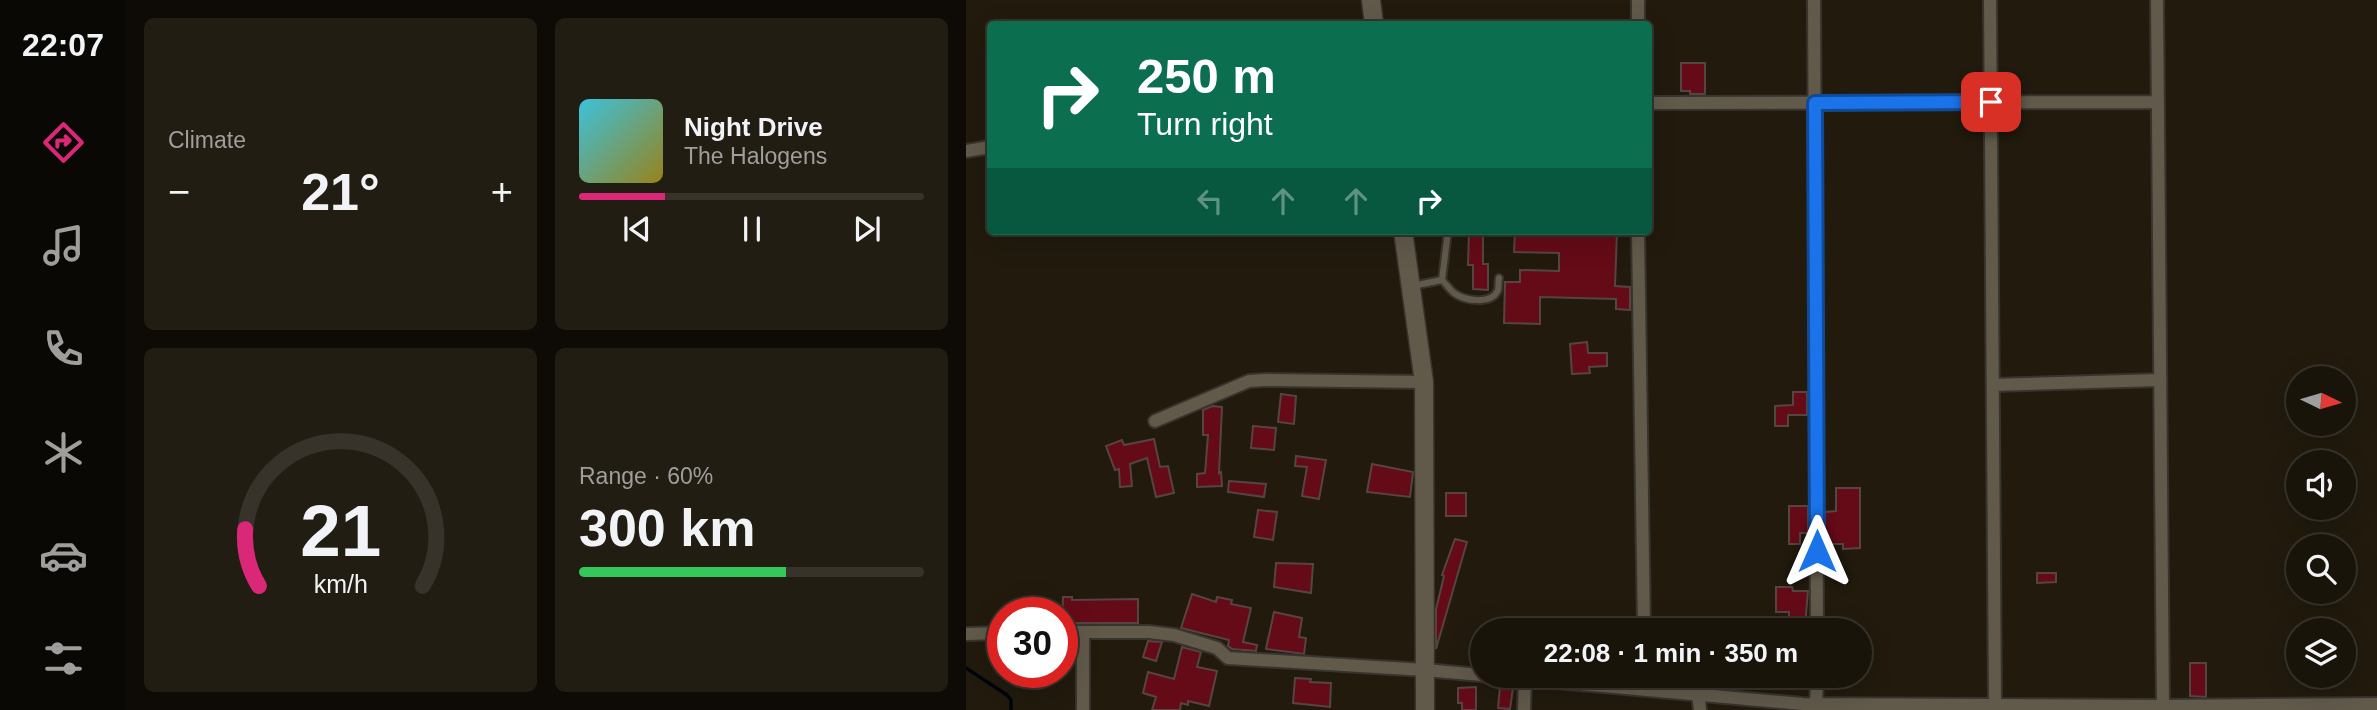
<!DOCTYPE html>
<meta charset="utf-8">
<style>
body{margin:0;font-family:Arial,sans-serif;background:#221d13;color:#f1f3f6;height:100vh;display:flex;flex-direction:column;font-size:26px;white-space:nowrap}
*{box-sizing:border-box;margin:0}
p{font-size:23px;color:#9f9e9c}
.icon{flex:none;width:38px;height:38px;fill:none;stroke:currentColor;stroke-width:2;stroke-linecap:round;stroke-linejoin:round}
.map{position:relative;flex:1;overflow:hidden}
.side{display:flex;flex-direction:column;gap:18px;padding:18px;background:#0e0b06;width:840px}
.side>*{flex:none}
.hud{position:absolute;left:21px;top:21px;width:665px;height:214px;border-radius:7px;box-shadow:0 7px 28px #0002,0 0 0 2px #37332b;background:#0b6e4f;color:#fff;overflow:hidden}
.needle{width:46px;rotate:95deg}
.tools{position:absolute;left:1320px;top:366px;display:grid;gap:14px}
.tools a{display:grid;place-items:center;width:70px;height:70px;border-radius:50%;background:#19140a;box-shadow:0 7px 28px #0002,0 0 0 2px #37332b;font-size:35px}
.speed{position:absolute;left:21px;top:597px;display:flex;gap:14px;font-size:35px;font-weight:700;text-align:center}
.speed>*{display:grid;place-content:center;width:91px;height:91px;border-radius:50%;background:#19140a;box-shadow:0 7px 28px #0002,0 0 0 2px #37332b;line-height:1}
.speed .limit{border:10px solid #d22;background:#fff;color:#111}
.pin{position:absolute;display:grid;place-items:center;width:60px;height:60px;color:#fff;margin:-30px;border-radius:14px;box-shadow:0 4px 10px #0006}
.me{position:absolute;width:77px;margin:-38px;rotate:0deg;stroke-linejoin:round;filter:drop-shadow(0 0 5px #0008)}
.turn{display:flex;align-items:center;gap:24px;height:147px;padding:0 35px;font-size:32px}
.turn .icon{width:91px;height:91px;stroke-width:2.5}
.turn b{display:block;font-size:49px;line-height:60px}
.lanes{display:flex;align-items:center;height:66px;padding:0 35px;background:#0003;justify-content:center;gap:35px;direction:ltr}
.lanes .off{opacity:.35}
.big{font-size:52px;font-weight:700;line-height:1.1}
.side .tile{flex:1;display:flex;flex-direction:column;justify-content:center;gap:10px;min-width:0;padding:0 24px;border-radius:10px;background:#221d13}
.side .dial{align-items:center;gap:0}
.dial svg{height:182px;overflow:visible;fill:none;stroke:#37332b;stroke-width:7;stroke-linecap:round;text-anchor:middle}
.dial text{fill:#f1f3f6;stroke:none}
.song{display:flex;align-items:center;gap:21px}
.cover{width:84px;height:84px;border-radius:10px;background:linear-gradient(135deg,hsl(190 70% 55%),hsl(50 70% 35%))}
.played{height:7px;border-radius:4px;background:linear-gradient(90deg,#db2777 25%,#37332b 25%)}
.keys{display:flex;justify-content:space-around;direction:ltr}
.heat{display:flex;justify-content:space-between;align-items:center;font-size:38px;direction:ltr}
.charge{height:10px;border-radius:5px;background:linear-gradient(90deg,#34c759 60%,#37332b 0)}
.side .tiles{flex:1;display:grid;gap:18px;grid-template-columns:repeat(2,1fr)}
.trip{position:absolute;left:504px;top:618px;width:402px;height:70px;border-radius:35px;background:#19140a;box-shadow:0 7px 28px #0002,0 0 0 2px #37332b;font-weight:700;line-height:70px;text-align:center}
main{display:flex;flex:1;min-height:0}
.tab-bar{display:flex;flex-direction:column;width:126px;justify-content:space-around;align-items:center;background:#0a0804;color:#9f9e9c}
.tab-bar .icon{width:49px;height:49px}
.tab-bar .active{color:#db2777}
.tab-bar b{font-size:32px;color:#f1f3f6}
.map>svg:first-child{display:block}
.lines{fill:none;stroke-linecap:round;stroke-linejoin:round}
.stream{stroke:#000509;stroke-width:3.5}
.building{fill:#640b17;stroke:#564443;stroke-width:2}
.lane-casing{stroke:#37332d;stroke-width:10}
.street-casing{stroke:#37332d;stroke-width:16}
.secondary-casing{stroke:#37332d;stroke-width:21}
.lane{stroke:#615a4b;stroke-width:6}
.street{stroke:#615a4b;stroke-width:12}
.secondary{stroke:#615a4b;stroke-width:18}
.route-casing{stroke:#114b97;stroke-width:18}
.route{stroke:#1a73e8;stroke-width:12}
</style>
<main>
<nav class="tab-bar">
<b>22:07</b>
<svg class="icon active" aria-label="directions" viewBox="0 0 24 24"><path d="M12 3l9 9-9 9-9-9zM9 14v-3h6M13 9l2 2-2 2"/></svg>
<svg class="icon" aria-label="music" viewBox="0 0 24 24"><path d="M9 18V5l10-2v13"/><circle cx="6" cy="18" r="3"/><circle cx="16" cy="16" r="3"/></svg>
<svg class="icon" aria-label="phone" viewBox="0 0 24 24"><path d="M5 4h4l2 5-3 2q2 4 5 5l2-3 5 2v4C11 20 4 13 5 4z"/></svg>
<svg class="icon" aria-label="climate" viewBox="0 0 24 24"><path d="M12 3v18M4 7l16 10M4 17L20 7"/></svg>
<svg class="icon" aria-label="car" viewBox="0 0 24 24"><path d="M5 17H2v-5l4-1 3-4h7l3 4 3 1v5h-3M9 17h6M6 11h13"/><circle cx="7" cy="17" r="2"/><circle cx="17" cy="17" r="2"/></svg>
<svg class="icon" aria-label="filters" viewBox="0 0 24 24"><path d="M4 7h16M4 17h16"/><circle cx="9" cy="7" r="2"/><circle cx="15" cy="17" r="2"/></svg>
</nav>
<section class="side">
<div class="tiles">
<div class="tile"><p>Climate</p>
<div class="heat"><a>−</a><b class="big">21°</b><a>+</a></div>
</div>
<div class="tile">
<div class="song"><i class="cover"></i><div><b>Night Drive</b><p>The Halogens</p></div></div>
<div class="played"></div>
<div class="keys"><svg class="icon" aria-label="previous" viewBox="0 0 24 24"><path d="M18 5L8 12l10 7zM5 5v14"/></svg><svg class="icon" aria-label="pause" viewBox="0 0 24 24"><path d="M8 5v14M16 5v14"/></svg><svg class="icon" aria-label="next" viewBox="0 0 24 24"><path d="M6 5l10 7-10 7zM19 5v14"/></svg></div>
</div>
<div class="tile dial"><svg viewBox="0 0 100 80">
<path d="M14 69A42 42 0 1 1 86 69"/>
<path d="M14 69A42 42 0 0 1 8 44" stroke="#db2777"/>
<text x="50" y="56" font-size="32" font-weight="700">21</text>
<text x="50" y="72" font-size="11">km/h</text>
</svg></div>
<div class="tile"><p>Range · 60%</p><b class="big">300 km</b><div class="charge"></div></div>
</div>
</section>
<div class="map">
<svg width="1411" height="710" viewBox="0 0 1411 710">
<rect width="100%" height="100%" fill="#211a0d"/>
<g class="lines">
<path class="stream" d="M0,668L41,695L45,700V710"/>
</g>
<path class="building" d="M715,63H739V94H724V91H715Z
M503,231H517V264H522V290L507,289V265H502Z
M549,231H651L649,286L664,287V310L650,309V299L574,297V324L538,323L539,282H554V270L593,271V253L548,252Z
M621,342L622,353H641V366L623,367L624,373L606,374L604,344Z
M827,392H841V415H822V426H809V406L827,405Z
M315,394L330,396L328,424L312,422Z
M246,406L256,407L253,473L255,472L256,486L231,487V474L239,473L242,435H237V410Z
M287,426L310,428L308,450L285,448Z
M188,439L194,467L202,466L208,493L190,497L181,458L164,464L166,486L154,487L153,469L149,470L140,446L156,440L158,445Z
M330,456L360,460L353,499L336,496L341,467L329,466Z
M406,464L447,472L444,497L401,492Z
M263,481L300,484L298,497L262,492Z
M870,488H894V548L877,549V544H859V512L870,511Z
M480,493H500V516H480Z
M823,506H842V533H834V544H823Z
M292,510L311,512L307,540L288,537Z
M489,539L501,542L470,649V609L478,576L476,575Z
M310,563L347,564L345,593L308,587Z
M1071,573H1090V582L1071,583Z
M810,587H826L827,591H842L839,626H823V612H810Z
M226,594L250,602L251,597L266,600L265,604L285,608L277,642L291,645L290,651L266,649L262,646L263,640L215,628Z
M97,597H106V600L172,599V623H96Z
M308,612L336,618L333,637L340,638L338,654L300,649Z
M182,641L196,642L190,661L177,657Z
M216,647L235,652L231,667L251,671L243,706L222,701V705L215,703L214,710H186L190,697L177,693L182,672L208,679Z
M1224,663H1240V697L1224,696Z
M743,676H763L762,688L741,687Z
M329,678L345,679L344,682L365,683L364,707L327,703Z
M534,686L547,688L544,709L532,708Z
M510,687V710H496V703H492V688Z"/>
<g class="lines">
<g class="lane-casing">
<path id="lane" d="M476,280C480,284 484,290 488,293C499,301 526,305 532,290C533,287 532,282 533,278
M446,286L476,280L482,231"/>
</g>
<g class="street-casing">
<path id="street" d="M848,0L851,630
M1024,0L1029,705
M1191,0L1197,710
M672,24V0
M682,103L1192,102
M0,151L24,147
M672,231L678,630
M1027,385L1193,380
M189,421L283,381L299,380L458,382
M96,632H183L208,635L251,648L262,658L459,670L837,704L1197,706L1411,704
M117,632V710
M0,634L37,633
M732,694L734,710
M558,710L559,679
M850,710L851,676"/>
</g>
<g class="secondary-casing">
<path id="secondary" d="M405,0L408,24
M437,231L458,382L459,710"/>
</g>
<use href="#lane" class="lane"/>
<use href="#street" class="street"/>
<use href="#secondary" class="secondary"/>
</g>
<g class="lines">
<g class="route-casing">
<path id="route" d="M851,551L849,103L1025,102"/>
</g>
<use href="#route" class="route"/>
</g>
</svg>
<div class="tools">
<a><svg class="needle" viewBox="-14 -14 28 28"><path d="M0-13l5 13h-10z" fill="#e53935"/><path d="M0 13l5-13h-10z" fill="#9f9e9c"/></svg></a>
<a><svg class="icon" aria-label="sound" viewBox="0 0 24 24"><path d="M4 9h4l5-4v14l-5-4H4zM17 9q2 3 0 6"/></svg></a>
<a><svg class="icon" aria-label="search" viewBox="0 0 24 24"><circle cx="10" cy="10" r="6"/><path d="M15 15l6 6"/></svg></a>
<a><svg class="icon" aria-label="layers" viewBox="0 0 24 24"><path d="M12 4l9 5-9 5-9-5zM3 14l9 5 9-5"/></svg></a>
</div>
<div class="speed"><div class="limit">30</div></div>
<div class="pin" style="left:1025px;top:102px;background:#d93025"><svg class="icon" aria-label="arrive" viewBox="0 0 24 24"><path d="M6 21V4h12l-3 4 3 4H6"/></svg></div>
<svg class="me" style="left:851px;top:551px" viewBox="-20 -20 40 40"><path d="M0-17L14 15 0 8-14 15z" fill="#1a73e8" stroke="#fff" stroke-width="4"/></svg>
<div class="trip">22:08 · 1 min · 350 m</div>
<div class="hud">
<div class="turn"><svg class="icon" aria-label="right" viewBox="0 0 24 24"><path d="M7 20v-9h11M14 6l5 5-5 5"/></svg><div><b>250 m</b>Turn right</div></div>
<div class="lanes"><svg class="icon off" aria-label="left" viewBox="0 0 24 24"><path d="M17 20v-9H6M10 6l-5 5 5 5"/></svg><svg class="icon off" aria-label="ahead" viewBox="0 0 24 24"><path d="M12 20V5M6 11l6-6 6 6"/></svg><svg class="icon off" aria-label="ahead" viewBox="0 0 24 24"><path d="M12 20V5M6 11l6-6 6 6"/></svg><svg class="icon" aria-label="right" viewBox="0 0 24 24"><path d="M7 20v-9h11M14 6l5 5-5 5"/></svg></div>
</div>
</div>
</main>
